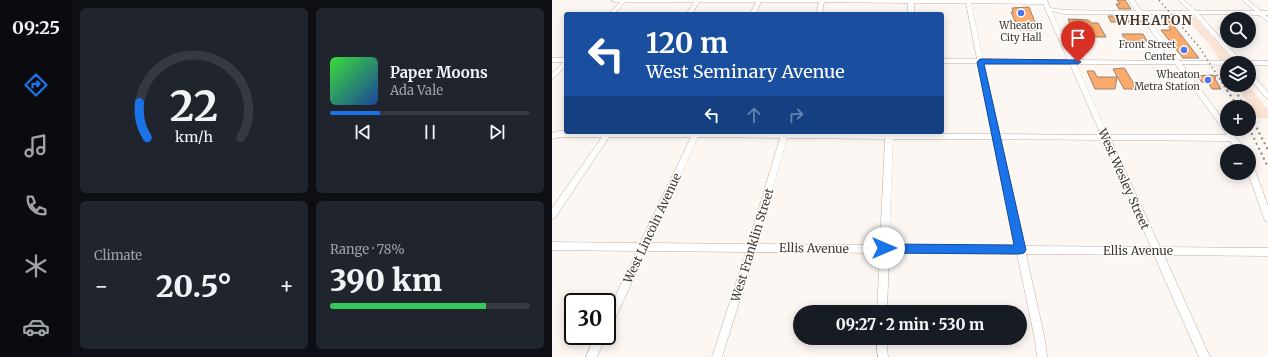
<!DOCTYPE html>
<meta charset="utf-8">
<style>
body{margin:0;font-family:Merriweather,serif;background:#20242c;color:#f1f3f6;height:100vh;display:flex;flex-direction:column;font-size:15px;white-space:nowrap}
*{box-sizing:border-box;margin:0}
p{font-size:13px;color:#9ea1a6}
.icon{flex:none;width:22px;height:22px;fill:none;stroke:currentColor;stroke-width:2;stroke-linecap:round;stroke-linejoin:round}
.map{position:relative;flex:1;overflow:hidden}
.panel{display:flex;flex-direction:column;gap:8px;padding:8px;background:#0d0f14;width:480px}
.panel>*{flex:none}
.guide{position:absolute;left:12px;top:12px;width:380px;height:122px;border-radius:4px;box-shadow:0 2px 10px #0003;background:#1a4fa0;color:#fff;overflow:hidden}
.controls{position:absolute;left:668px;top:12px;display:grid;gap:8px}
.controls a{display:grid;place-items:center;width:36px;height:36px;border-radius:50%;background:#171b24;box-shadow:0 2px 10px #0003;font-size:20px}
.speed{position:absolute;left:12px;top:293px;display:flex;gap:8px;font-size:20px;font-weight:700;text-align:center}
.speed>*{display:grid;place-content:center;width:52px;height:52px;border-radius:50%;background:#171b24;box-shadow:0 2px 10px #0003;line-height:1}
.speed .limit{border:2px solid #111;border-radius:6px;background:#fff;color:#111}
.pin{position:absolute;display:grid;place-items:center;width:34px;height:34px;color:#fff;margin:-41px -17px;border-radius:50% 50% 50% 0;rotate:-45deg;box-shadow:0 0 4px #0007}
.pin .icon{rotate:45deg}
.me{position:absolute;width:44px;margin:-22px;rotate:90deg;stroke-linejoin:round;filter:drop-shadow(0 0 3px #0008)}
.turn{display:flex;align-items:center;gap:14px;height:84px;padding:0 16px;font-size:18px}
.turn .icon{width:52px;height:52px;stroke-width:2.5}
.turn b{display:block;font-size:28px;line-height:34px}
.lanes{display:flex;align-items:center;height:38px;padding:0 16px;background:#0003;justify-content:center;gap:20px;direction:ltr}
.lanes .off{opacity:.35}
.big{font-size:30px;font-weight:800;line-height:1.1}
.panel .tile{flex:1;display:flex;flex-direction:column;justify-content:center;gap:6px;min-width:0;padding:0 14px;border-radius:6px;background:#20242c}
.panel .dial{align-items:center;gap:0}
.dial svg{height:104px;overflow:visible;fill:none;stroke:#363941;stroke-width:7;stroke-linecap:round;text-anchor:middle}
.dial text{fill:#f1f3f6;stroke:none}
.song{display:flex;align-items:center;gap:12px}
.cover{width:48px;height:48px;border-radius:6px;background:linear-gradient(135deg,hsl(120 70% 55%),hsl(220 70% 35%))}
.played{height:4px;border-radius:2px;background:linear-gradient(90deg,#1a73e8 25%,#363941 25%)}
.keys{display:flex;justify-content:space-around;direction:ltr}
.heat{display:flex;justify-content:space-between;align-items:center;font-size:22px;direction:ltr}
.charge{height:6px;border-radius:3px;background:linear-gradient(90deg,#34c759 78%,#363941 0)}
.panel .tiles{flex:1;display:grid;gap:8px;grid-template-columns:repeat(2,1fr)}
.trip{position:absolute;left:241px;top:305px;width:234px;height:40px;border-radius:20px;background:#171b24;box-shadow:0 2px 10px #0003;font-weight:800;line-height:40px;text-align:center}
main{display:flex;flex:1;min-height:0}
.menu{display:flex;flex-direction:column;width:72px;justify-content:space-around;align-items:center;background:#090b0e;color:#9ea1a6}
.menu .icon{width:28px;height:28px}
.menu .on{color:#1a73e8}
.menu b{font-size:18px;color:#f1f3f6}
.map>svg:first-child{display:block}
.green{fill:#fbe4d5}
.building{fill:#fcaa6b;stroke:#988273}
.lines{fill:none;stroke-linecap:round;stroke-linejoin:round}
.minor-casing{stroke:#c4ad9e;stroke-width:1}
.minor{fill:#fff;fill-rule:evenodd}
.rail-far1{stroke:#8d8680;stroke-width:1.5;stroke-dasharray:1.5 3;stroke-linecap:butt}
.rail{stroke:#8d8680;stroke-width:2;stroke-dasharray:2 3.5;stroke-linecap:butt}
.route{fill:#1a73e8;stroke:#114b97}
.poi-dot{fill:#4f75e9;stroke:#fff;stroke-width:1.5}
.labels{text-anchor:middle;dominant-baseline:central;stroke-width:3;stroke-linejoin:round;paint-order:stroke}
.far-poi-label{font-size:10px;fill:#443b34;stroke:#fff;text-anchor:end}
.street-label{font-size:12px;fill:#443b34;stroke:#fff}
.far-district-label{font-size:13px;font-weight:bold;letter-spacing:1px;fill:#4b382b;stroke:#fff}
</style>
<main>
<nav class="menu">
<b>09:25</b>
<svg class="icon on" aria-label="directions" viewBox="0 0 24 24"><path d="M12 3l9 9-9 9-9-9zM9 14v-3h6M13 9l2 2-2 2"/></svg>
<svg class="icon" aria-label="music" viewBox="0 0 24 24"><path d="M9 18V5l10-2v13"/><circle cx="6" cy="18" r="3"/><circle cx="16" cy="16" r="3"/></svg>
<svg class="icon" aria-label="phone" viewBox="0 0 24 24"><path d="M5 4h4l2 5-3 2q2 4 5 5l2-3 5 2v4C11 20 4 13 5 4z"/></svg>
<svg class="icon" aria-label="climate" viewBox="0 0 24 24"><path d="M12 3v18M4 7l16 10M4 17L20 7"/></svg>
<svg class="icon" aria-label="car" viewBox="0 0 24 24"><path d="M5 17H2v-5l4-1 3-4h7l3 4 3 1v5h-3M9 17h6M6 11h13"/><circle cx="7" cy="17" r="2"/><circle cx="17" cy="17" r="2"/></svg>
</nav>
<section class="panel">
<div class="tiles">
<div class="tile dial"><svg viewBox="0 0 100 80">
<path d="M14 69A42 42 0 1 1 86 69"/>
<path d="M14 69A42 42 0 0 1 8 42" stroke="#1a73e8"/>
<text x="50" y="56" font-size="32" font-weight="700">22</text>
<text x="50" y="72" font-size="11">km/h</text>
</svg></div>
<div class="tile">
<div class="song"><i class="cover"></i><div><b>Paper Moons</b><p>Ada Vale</p></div></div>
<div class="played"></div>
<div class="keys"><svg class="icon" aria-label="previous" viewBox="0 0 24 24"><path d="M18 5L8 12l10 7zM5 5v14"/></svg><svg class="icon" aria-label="pause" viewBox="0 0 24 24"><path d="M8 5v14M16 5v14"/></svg><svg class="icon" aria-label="next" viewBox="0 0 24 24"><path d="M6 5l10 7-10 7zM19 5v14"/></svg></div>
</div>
<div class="tile"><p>Climate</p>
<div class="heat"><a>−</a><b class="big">20.5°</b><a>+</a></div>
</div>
<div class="tile"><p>Range · 78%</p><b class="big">390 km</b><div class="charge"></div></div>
</div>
</section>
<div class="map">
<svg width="716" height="357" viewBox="0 0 716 357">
<rect width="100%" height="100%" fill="#fcf7f3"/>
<path class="green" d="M632,16L642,17L678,57H676L678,60H668L656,43Z
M684,85H696L716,110V119L704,118Z"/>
<path class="building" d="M565,0H573L579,9H567L564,4H568Z
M477,7L486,30H467L459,12H461L460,8Z
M556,16H583L590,22H559Z
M516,19L536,20L540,23H546L554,37H533L529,29L520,28Z
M612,21H618L647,58H631L609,30H619Z
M570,34H591L595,41H574Z
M571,68L573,69L585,89H572L561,69Z
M535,71H542L545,77H565L563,89H543Z
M659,75L664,76L663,79L669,89H660L656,82H650L644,76Z"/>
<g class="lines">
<g class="minor-casing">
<path id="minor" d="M59,0H495L498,8L512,10L584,11L576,0H582L590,11H638L626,0H632L644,11H703L690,0H696L709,11H716V15H713L716,17V22L707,15L647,14L690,61H716V65H697V63H675V65L630,64L675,125V129H678L694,151H686L678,141L559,140L608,247L716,248V256L612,255L658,357H647L602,255L474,254L493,340L495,357H485L483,340L465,254L337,253L335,312H325L328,253L203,252L170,357H160L194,252L94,251L59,328L55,329V313L85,251L0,250V242L88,243L139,137H57L3,218L0,219V208L50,137H7L0,139V133L7,131L440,134L426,63H390V59H425L414,3H362V14H356V3L272,2L270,14H264L267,2H209L204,14H198L204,2H147L140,14H134L142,2H73L62,14H56L68,2H62ZM419,3L491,4L516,60L431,59ZM500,11L512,14H587L620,61L522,60ZM592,14H641L683,61H627ZM432,63L518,64L549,135L448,134ZM524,64H623L675,135H556ZM146,137L228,138L196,244L98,243ZM235,138L333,139L328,245L205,244ZM341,139H442L463,246L337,245ZM449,139L551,140L599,247L473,246Z
M0,58H14V66L2,78L0,79V73L11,62H0Z
M697,72L699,73L716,92V98H714L697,78Z
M697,162L701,165L716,206V222L713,221L712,218L696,173H697Z
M43,336H54L45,357H34Z
M324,338H334L336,357H326Z"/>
</g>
<use href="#minor" class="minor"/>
<path class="rail-far1" d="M607,0L648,48L675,91
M682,88L683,91"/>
<path class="rail" d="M675,90L686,107
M683,90L693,107
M697,113L716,150
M697,128L716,167"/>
</g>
<path class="route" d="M428,59L526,60L529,62L526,64H432L474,250L472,253L468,254L332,253L329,252L327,248L329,245L332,244L462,245L425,62Z"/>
<g class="poi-dot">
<circle cx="469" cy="13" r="4"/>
<circle cx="632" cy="50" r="4"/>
<circle cx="656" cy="80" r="4"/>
</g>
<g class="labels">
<g class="far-poi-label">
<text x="469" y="25" text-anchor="middle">Wheaton<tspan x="469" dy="12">City Hall</tspan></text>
<text x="624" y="44">Front Street<tspan x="624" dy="12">Center</tspan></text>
<text x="648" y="74">Wheaton<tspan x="648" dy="12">Metra Station</tspan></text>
</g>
<g class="street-label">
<text transform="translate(572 179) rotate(66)">West Wesley Street</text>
<text transform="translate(100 228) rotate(-65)">West Lincoln Avenue</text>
<text transform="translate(200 245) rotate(-73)">West Franklin Street</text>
<text transform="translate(262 248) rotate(1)">Ellis Avenue</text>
<text x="586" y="250">Ellis Avenue</text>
</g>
<g class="far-district-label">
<text x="602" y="20">WHEATON</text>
</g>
</g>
</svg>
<div class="controls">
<a><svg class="icon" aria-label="search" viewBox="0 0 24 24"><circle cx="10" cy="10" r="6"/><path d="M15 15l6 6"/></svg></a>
<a><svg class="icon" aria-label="layers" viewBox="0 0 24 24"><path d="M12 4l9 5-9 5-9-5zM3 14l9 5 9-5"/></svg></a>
<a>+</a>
<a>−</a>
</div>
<div class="speed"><div class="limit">30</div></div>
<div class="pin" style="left:526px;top:62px;background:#d93025"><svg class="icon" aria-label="arrive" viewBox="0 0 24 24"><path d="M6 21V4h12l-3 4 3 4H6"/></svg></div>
<svg class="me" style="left:332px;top:248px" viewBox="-20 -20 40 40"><circle r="19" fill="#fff"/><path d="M0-13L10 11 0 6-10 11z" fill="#1a73e8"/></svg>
<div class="trip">09:27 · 2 min · 530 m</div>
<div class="guide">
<div class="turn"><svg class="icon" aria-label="left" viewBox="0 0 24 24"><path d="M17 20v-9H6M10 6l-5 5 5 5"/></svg><div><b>120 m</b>West Seminary Avenue</div></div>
<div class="lanes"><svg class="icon" aria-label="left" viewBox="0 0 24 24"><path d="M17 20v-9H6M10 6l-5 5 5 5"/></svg><svg class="icon off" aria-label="ahead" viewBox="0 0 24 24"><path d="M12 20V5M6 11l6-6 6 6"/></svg><svg class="icon off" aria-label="right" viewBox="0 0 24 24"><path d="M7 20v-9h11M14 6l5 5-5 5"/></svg></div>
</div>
</div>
</main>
